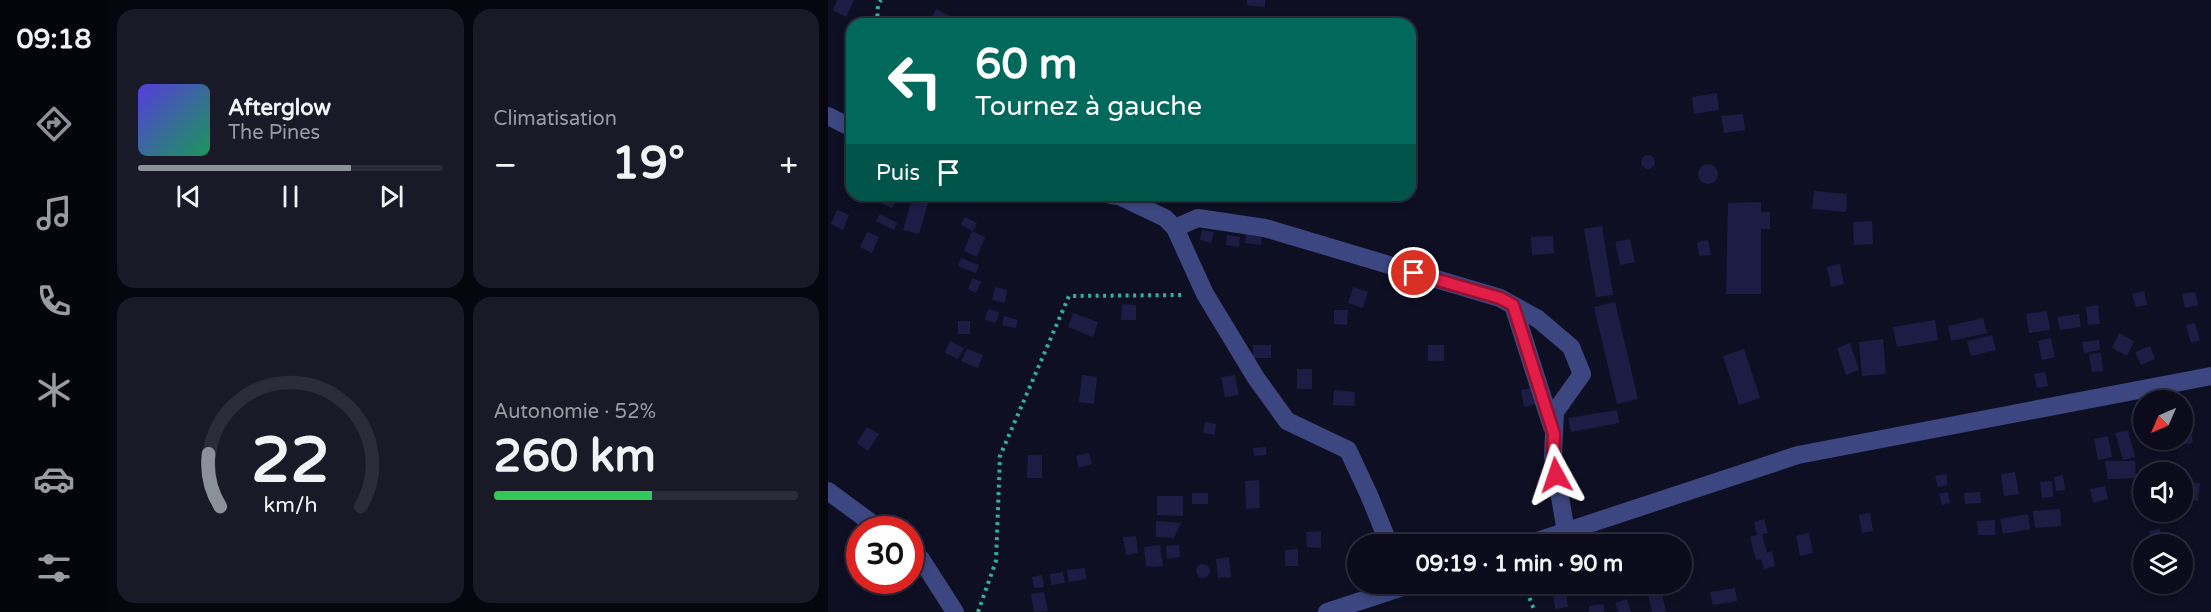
<!DOCTYPE html>
<html lang="fr">
<meta charset="utf-8">
<style>
body{margin:0;font-family:"Varela Round",sans-serif;background:#191928;color:#f1f3f6;height:100vh;display:flex;flex-direction:column;font-size:22px;white-space:nowrap}
*{box-sizing:border-box;margin:0}
p{font-size:20px;color:#9a9ba3}
.icon{flex:none;width:33px;height:33px;fill:none;stroke:currentColor;stroke-width:2;stroke-linecap:round;stroke-linejoin:round}
.map{position:relative;flex:1;overflow:hidden}
.drawer{display:flex;flex-direction:column;gap:9px;padding:9px;background:#06060f;width:720px}
.drawer>*{flex:none}
.guide{position:absolute;left:18px;top:18px;width:570px;height:183px;border-radius:18px;box-shadow:0 3px 9px #0003,0 0 0 2px #2b2b3a;background:#00695c;color:#fff;overflow:hidden}
.needle{width:39px;rotate:225deg}
.tools{position:absolute;left:1305px;top:390px;display:grid;gap:12px}
.tools a{display:grid;place-items:center;width:60px;height:60px;border-radius:50%;background:#0b0b1b;box-shadow:0 3px 9px #0003,0 0 0 2px #2b2b3a;font-size:30px}
.speed{position:absolute;left:18px;top:516px;display:flex;gap:12px;font-size:30px;font-weight:700;text-align:center}
.speed>*{display:grid;place-content:center;width:78px;height:78px;border-radius:50%;background:#0b0b1b;box-shadow:0 3px 9px #0003,0 0 0 2px #2b2b3a;line-height:1}
.speed .limit{border:9px solid #d22;background:#fff;color:#111}
.pin{position:absolute;display:grid;place-items:center;width:51px;height:51px;color:#fff;margin:-26px;border:3px solid #fff;border-radius:50%;box-shadow:0 2px 6px #0007}
.me{position:absolute;width:66px;margin:-33px;rotate:355deg;stroke-linejoin:round;filter:drop-shadow(0 0 4px #0008)}
.turn{display:flex;align-items:center;gap:21px;height:126px;padding:0 30px;font-size:27px}
.turn .icon{width:78px;height:78px;stroke-width:2.5}
.turn b{display:block;font-size:42px;line-height:51px}
.then{display:flex;align-items:center;height:57px;padding:0 30px;background:#0003;gap:12px;font-size:22px}
.big{font-size:45px;font-weight:800;line-height:1.1}
.drawer .card{flex:1;display:flex;flex-direction:column;justify-content:center;gap:9px;min-width:0;padding:0 21px;border-radius:18px;background:#191928}
.drawer .dial{align-items:center;gap:0}
.dial svg{height:156px;overflow:visible;fill:none;stroke:#2b2b3a;stroke-width:7;stroke-linecap:round;text-anchor:middle}
.dial text{fill:#f1f3f6;stroke:none}
.song{display:flex;align-items:center;gap:18px}
.cover{width:72px;height:72px;border-radius:9px;background:linear-gradient(135deg,hsl(250 70% 55%),hsl(150 70% 35%))}
.played{height:6px;border-radius:3px;background:linear-gradient(90deg,#8c9099 70%,#2b2b3a 70%)}
.keys{display:flex;justify-content:space-around;direction:ltr}
.heat{display:flex;justify-content:space-between;align-items:center;font-size:33px;direction:ltr}
.charge{height:9px;border-radius:4px;background:linear-gradient(90deg,#34c759 52%,#2b2b3a 0)}
.drawer .tiles{flex:1;display:grid;gap:9px;grid-template-columns:repeat(2,1fr)}
.trip{position:absolute;left:519px;top:534px;width:345px;height:60px;border-radius:30px;background:#0b0b1b;box-shadow:0 3px 9px #0003,0 0 0 2px #2b2b3a;font-weight:800;line-height:60px;text-align:center}
main{display:flex;flex:1;min-height:0}
.menu{display:flex;flex-direction:column;width:108px;justify-content:space-around;align-items:center;background:#04040b;color:#9a9ba3}
.menu .icon{width:42px;height:42px}
.menu .on{color:#8c9099}
.menu b{font-size:27px;color:#f1f3f6}
.map>svg:first-child{display:block}
.building{fill:#1d1c44}
.lines{fill:none;stroke-linecap:round;stroke-linejoin:round}
.path{stroke:#34b194;stroke-width:4;stroke-dasharray:3 4.5;stroke-linecap:butt}
.minor{stroke:#3c4680;stroke-width:18}
.route-casing{stroke:#92132f;stroke-width:15}
.route{stroke:#e11d48;stroke-width:10}
</style>
<main>
<nav class="menu">
<b>09:18</b>
<svg class="icon on" aria-label="directions" viewBox="0 0 24 24"><path d="M12 3l9 9-9 9-9-9zM9 14v-3h6M13 9l2 2-2 2"/></svg>
<svg class="icon" aria-label="music" viewBox="0 0 24 24"><path d="M9 18V5l10-2v13"/><circle cx="6" cy="18" r="3"/><circle cx="16" cy="16" r="3"/></svg>
<svg class="icon" aria-label="phone" viewBox="0 0 24 24"><path d="M5 4h4l2 5-3 2q2 4 5 5l2-3 5 2v4C11 20 4 13 5 4z"/></svg>
<svg class="icon" aria-label="climate" viewBox="0 0 24 24"><path d="M12 3v18M4 7l16 10M4 17L20 7"/></svg>
<svg class="icon" aria-label="car" viewBox="0 0 24 24"><path d="M5 17H2v-5l4-1 3-4h7l3 4 3 1v5h-3M9 17h6M6 11h13"/><circle cx="7" cy="17" r="2"/><circle cx="17" cy="17" r="2"/></svg>
<svg class="icon" aria-label="filters" viewBox="0 0 24 24"><path d="M4 7h16M4 17h16"/><circle cx="9" cy="7" r="2"/><circle cx="15" cy="17" r="2"/></svg>
</nav>
<section class="drawer">
<div class="tiles">
<div class="card">
<div class="song"><i class="cover"></i><div><b>Afterglow</b><p>The Pines</p></div></div>
<div class="played"></div>
<div class="keys"><svg class="icon" aria-label="previous" viewBox="0 0 24 24"><path d="M18 5L8 12l10 7zM5 5v14"/></svg><svg class="icon" aria-label="pause" viewBox="0 0 24 24"><path d="M8 5v14M16 5v14"/></svg><svg class="icon" aria-label="next" viewBox="0 0 24 24"><path d="M6 5l10 7-10 7zM19 5v14"/></svg></div>
</div>
<div class="card"><p>Climatisation</p>
<div class="heat"><a>−</a><b class="big">19°</b><a>+</a></div>
</div>
<div class="card dial"><svg viewBox="0 0 100 80">
<path d="M14 69A42 42 0 1 1 86 69"/>
<path d="M14 69A42 42 0 0 1 8 42" stroke="#8c9099"/>
<text x="50" y="56" font-size="32" font-weight="700">22</text>
<text x="50" y="72" font-size="11">km/h</text>
</svg></div>
<div class="card"><p>Autonomie · 52%</p><b class="big">260 km</b><div class="charge"></div></div>
</div>
</section>
<div class="map">
<svg width="1383" height="612" viewBox="0 0 1383 612">
<rect width="100%" height="100%" fill="#0f0f24"/>
<path class="building" d="M9,0H26L18,17L5,10Z
M419,0H437V7L419,5Z
M108,9L126,18L123,24H106L102,22Z
M889,93L891,110L866,114L864,97Z
M915,114L917,130L896,133L893,116Z
M813 162a7 7 0 1 1 14 0a7 7 0 1 1-14 0Z
M870 174a10 10 0 1 1 20 0a10 10 0 1 1-20 0Z
M986,191L1019,194L1018,212L984,209Z
M45,195H70L64,208L43,199Z
M84,199L100,203L91,234L75,230Z
M933,202V212H942V229H933V294H898L900,203Z
M9,210L21,215L15,230L3,224Z
M52,214L69,223L66,230L48,221Z
M136,217L149,223L145,231L133,225Z
M1044,221L1045,244L1026,245L1025,222Z
M774,226L785,295L768,297L756,229Z
M374,230L386,232L383,243L372,240Z
M144,231L157,237L149,257L136,251Z
M39,232L51,237L44,253L32,247Z
M418,233L434,235L433,245L417,243Z
M399,235L412,237L411,247L398,245Z
M725,236L726,253L704,255L703,237Z
M802,239L807,262L792,265L787,242Z
M880,240L883,255L871,256L869,242Z
M133,258L151,265L148,273L130,266Z
M1012,264L1016,284L1003,287L999,267Z
M145,278L153,282L148,293L140,289Z
M167,287L179,290L177,303L164,300Z
M525,287L540,292L535,308L520,303Z
M1316,291L1319,305L1308,307L1304,294Z
M1367,292L1370,305L1357,308L1354,294Z
M787,302L810,399L789,404L766,307Z
M294,304L308,305V320H293Z
M1270,305L1272,324L1260,325L1258,307Z
M160,309L171,312L168,323L157,320Z
M506,310H520L519,325L506,324Z
M1219,311L1222,330L1201,333L1198,314Z
M245,313L270,322L265,337L240,327Z
M1251,314L1253,327L1232,330L1229,317Z
M176,316L190,320L188,328L174,325Z
M1155,318L1159,333L1123,341L1120,326Z
M1107,320L1110,340L1069,347L1065,327Z
M130,321H142V334H130Z
M1367,323L1372,340L1363,343L1358,325Z
M1291,333L1306,341L1299,356L1284,348Z
M1164,335L1168,350L1143,356L1139,341Z
M1223,338L1227,357L1214,360L1210,341Z
M1055,339L1058,374L1034,376L1031,342Z
M1271,340L1272,350L1256,353L1254,342Z
M122,341L136,348L130,359L117,353Z
M1022,343L1031,370L1018,375L1009,348Z
M425,345H443V358H425Z
M600,345H616V361H600Z
M1322,346L1327,359L1313,365L1307,352Z
M139,349L155,355L150,368L133,361Z
M916,349L932,398L911,405L895,356Z
M1273,353L1275,371L1264,372L1261,354Z
M469,369H484V389H469Z
M1217,372L1220,386L1209,388L1206,374Z
M254,375L269,377L266,404L251,402Z
M407,375L411,395L397,397L393,377Z
M705,388L708,404L696,407L693,390Z
M506,390L527,392L526,406L505,405Z
M789,410L791,423L743,432L740,418Z
M377,422L388,424L387,435L375,433Z
M1362,426L1365,443L1353,445L1354,427Z
M39,427L51,434L40,451L29,443Z
M1300,430L1307,457L1295,460L1287,433Z
M1280,436L1284,457L1270,460L1266,439Z
M438,447V455L426,456L425,448Z
M261,453L264,464L251,468L248,456Z
M200,455H214V478H199Z
M1277,461H1307L1308,478L1280,479Z
M1187,472L1191,494L1176,496L1173,474Z
M1118,474L1120,485L1110,487L1107,476Z
M1235,475L1237,490L1228,491L1226,477Z
M431,480L432,508L418,509L417,481Z
M1224,481L1225,497L1214,498L1212,482Z
M1356,482L1372,483L1370,501L1355,499Z
M1277,486L1280,499L1265,503L1262,489Z
M1120,492L1122,503L1114,505L1111,494Z
M1152,492L1153,503L1137,504L1136,493Z
M364,493H380V504H364Z
M329,496H355V516L329,515Z
M1232,509L1233,526L1207,528L1205,511Z
M1042,513L1045,531L1034,533L1031,515Z
M1200,514L1202,529L1175,534L1172,519Z
M936,519L940,533L934,534L939,553L944,551L947,566L936,569L933,559L928,560L922,537L929,535L926,522Z
M1167,520V535H1150L1149,521Z
M328,521L353,523L346,538L328,537Z
M1332,529L1334,537L1323,540L1321,531Z
M493,531V548L479,547L478,532Z
M981,533L985,553L972,556L968,536Z
M308,536L310,553L298,555L295,537Z
M332,545L335,566L318,567L316,547Z
M351,545L352,557L339,559L338,546Z
M470,549V566H457V550Z
M401,557L403,577L390,578L388,559Z
M368 571a7 7 0 1 1 14 0a7 7 0 1 1-14 0Z
M257,568L258,579L241,582L239,570Z
M235,572L237,583L223,585L222,574Z
M214,575L216,587L206,588L204,577Z
M737,586L740,607L727,609L724,588Z
M907,588L909,601L885,605L882,592Z
M833,590L838,612H824L820,594Z
M216,592L220,611L206,612L203,594Z
M799,599L803,612H791L787,603Z
M776,604V612H761V606Z"/>
<g class="lines">
<path class="path" d="M49,24L50,5L53,0
M696,584L707,612
M150,612L168,561L172,456L241,296L357,295"/>
<path class="minor" d="M0,116L24,128
M283,195L291,196L337,218L347,228L377,294L428,378L459,421L520,450L541,495L561,544
M347,228L370,218L437,228L672,298L710,319L743,347L754,374L727,412L725,456L738,532
M685,305L724,427
M0,491L53,530
M700,544L970,455L1383,376
M82,551L93,559L127,612
M499,612L584,584"/>
</g>
<g class="lines">
<g class="route-casing">
<path id="route" d="M586,273L672,298L685,305L726,434L725,456L728,475"/>
</g>
<use href="#route" class="route"/>
</g>
</svg>
<div class="tools">
<a><svg class="needle" viewBox="-14 -14 28 28"><path d="M0-13l5 13h-10z" fill="#e53935"/><path d="M0 13l5-13h-10z" fill="#9a9ba3"/></svg></a>
<a><svg class="icon" aria-label="sound" viewBox="0 0 24 24"><path d="M4 9h4l5-4v14l-5-4H4zM17 9q2 3 0 6"/></svg></a>
<a><svg class="icon" aria-label="layers" viewBox="0 0 24 24"><path d="M12 4l9 5-9 5-9-5zM3 14l9 5 9-5"/></svg></a>
</div>
<div class="speed"><div class="limit">30</div></div>
<div class="pin" style="left:586px;top:273px;background:#d93025"><svg class="icon" aria-label="arrive" viewBox="0 0 24 24"><path d="M6 21V4h12l-3 4 3 4H6"/></svg></div>
<svg class="me" style="left:728px;top:475px" viewBox="-20 -20 40 40"><path d="M0-17L14 15 0 8-14 15z" fill="#e11d48" stroke="#fff" stroke-width="4"/></svg>
<div class="trip">09:19 · 1 min · 90 m</div>
<div class="guide">
<div class="turn"><svg class="icon" aria-label="left" viewBox="0 0 24 24"><path d="M17 20v-9H6M10 6l-5 5 5 5"/></svg><div><b>60 m</b>Tournez à gauche</div></div>
<div class="then">Puis<svg class="icon" aria-label="arrive" viewBox="0 0 24 24"><path d="M6 21V4h12l-3 4 3 4H6"/></svg></div>
</div>
</div>
</main>
